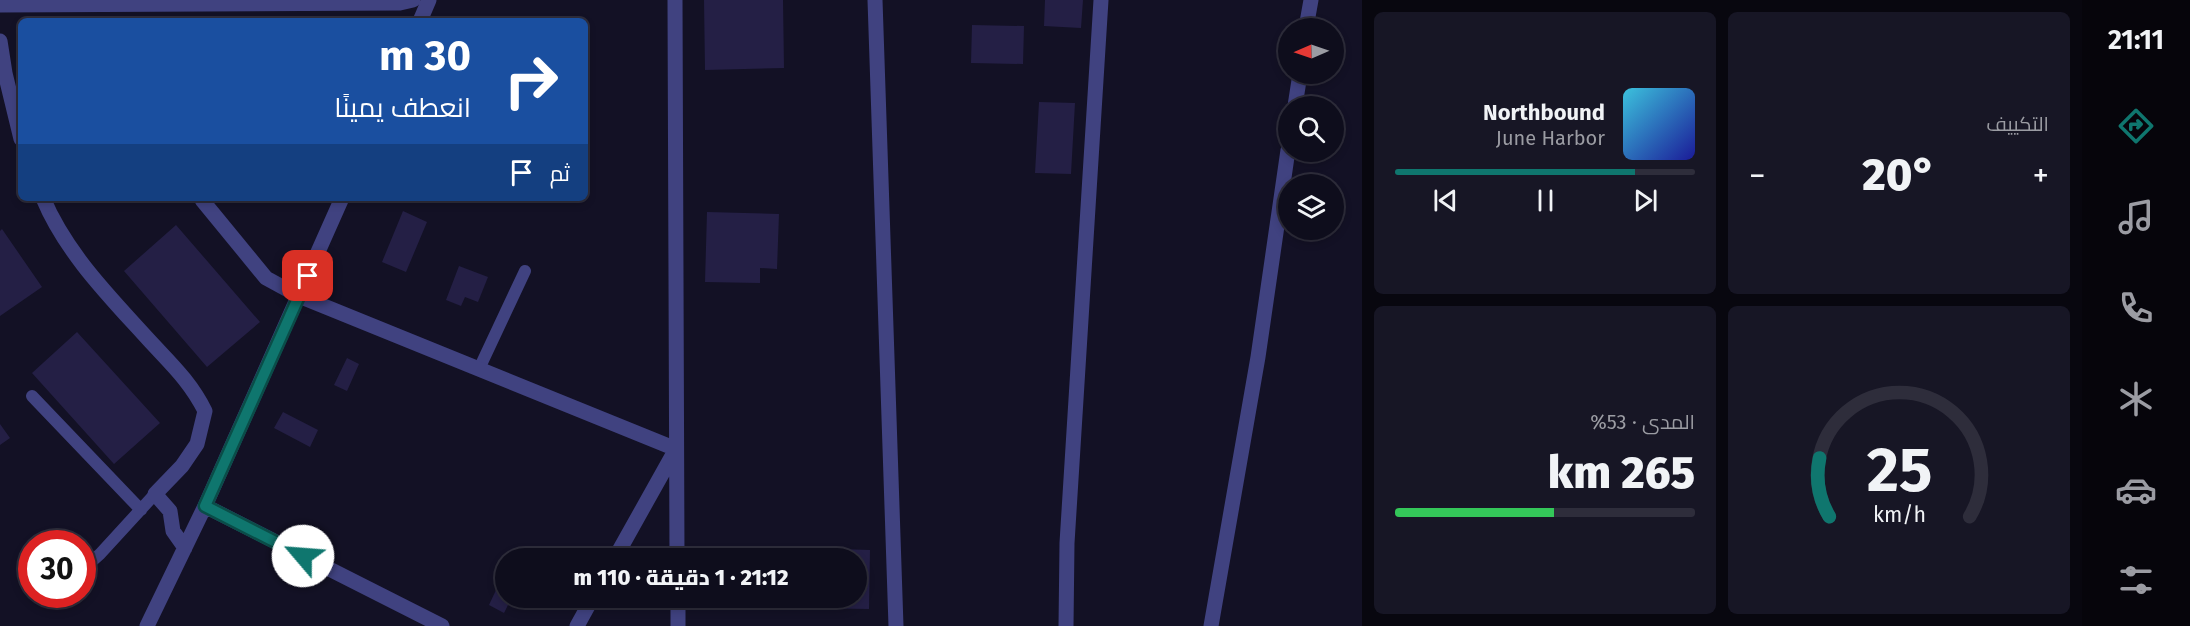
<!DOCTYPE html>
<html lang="ar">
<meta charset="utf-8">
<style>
body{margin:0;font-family:"Fira Sans",Cairo,sans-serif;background:#171625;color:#f1f3f6;direction:rtl;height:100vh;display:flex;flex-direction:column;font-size:22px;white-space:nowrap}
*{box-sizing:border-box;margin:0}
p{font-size:20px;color:#9b9ca3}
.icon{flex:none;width:33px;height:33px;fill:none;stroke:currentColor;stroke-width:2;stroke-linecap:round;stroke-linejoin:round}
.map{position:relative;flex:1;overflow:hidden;direction:ltr}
.details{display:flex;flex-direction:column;gap:12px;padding:12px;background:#08070f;width:720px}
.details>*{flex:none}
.banner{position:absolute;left:18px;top:18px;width:570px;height:183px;border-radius:9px;box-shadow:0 3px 9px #0003,0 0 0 2px #2e2d3b;direction:rtl;background:#1a4fa0;color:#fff;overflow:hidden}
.needle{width:39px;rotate:268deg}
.buttons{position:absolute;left:1278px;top:18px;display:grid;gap:12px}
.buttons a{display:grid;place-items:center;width:66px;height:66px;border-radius:50%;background:#0e0d1c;box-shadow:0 3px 9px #0003,0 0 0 2px #2e2d3b;font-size:30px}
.speed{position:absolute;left:18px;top:530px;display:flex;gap:12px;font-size:30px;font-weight:700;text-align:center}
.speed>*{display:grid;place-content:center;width:78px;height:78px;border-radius:50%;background:#0e0d1c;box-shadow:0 3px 9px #0003,0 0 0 2px #2e2d3b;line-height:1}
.speed .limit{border:9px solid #d22;background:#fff;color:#111}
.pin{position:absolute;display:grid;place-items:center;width:51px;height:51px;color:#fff;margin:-26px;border-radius:12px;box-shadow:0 3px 9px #0006}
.me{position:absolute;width:66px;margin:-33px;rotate:297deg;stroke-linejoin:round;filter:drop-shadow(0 0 4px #0008)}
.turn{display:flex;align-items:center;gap:21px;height:126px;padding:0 18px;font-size:27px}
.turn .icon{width:78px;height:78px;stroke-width:2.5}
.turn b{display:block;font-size:42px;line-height:51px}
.then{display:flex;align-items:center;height:57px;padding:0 18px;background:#0003;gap:12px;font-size:22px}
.big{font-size:45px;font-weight:800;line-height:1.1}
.details .tile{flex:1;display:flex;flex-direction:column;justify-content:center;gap:9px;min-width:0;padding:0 21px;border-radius:9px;background:#171625}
.details .dial{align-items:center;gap:0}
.dial svg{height:156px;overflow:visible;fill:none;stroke:#2e2d3b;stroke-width:7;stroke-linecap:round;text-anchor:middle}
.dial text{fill:#f1f3f6;stroke:none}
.song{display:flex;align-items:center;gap:18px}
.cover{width:72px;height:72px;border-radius:9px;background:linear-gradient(135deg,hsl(190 70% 55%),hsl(240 70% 35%))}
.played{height:6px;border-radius:3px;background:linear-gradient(90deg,#0f766e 80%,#2e2d3b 80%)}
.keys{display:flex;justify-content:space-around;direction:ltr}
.heat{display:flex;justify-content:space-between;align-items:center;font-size:33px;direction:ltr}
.charge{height:9px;border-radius:4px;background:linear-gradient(90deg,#34c759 53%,#2e2d3b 0)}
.details .tiles{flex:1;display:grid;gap:12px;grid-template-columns:repeat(2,1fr)}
.trip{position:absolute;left:495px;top:548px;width:372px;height:60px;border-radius:30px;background:#0e0d1c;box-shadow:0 3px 9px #0003,0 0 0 2px #2e2d3b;font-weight:800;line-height:60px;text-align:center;direction:rtl}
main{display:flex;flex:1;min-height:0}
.menu{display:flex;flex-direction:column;width:108px;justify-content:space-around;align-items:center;background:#06050b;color:#9b9ca3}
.menu .icon{width:42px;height:42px}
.menu .current{color:#0f766e}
.menu b{font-size:27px;color:#f1f3f6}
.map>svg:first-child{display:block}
.building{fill:#241f45}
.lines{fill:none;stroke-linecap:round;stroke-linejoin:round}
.service{stroke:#404280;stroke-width:12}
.minor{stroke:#404280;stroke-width:15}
.route-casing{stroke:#0a4d48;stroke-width:15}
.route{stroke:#0f766e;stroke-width:10}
</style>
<main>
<nav class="menu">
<b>21:11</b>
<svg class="icon current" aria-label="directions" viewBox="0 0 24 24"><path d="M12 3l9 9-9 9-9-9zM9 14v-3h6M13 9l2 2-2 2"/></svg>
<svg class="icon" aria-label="music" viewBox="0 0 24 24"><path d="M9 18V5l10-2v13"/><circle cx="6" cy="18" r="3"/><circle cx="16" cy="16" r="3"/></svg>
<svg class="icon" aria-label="phone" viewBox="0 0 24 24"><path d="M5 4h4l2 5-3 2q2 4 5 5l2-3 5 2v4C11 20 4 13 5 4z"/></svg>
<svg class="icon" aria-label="climate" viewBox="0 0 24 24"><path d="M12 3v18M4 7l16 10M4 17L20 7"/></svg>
<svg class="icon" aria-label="car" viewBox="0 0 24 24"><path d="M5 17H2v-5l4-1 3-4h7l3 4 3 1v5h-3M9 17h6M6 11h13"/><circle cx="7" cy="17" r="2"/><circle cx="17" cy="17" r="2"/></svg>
<svg class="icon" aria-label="filters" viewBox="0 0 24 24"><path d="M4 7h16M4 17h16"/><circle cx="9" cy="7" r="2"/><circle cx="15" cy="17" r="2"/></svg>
</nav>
<section class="details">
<div class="tiles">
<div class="tile"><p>التكييف</p>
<div class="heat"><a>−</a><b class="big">20°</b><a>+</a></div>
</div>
<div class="tile">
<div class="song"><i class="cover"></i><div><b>Northbound</b><p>June Harbor</p></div></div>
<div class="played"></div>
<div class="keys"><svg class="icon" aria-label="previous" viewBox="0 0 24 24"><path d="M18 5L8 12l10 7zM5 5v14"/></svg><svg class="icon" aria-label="pause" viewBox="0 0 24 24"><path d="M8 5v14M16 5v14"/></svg><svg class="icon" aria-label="next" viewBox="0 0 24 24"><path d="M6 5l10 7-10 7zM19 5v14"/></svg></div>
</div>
<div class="tile dial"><svg viewBox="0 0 100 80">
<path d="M14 69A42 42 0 1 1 86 69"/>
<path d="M14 69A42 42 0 0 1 9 39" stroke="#0f766e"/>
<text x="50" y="56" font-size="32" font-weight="700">25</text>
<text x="50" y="72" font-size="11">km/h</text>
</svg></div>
<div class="tile"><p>المدى · 53%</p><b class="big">265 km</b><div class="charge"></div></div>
</div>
</section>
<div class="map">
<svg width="1362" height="626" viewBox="0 0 1362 626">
<rect width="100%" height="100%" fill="#131125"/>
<path class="building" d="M704,0H783L784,68L705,70Z
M1045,0H1083L1081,28L1044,26Z
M972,25L1024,26L1023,64L971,63Z
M1039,102L1075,103L1071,174L1035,173Z
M403,211L427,222L406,272L382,262Z
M707,212L779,214L777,269L760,268V283L705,282Z
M176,225L260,322L207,367L124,271Z
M2,229L42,287L0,316V231Z
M459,266L488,277L478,302L465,297L461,306L446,300Z
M77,332L160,423L114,464L32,373Z
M347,358L359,364L347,391L334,385Z
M283,412L318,430L310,447L274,428Z
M0,424L10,438L0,445Z
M808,548L870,550L869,609L807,608V597H856V558H808Z
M503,575L506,576V597H512L504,613L489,605Z"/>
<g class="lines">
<path class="service" d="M479,369L525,271
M32,396L141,510
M82,570L100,554L155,494
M48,599L54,594"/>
<path class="minor" d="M675,0L677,558
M875,0L896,626
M0,5L400,3L413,0
M420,21L429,0
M1306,28L1311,0
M0,41L5,73L21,139
M1295,106L1300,74
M43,198C66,253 109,296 148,339C171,364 190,381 205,411L197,444L182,466L155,494L170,511L173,531L185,548
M202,200L266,278L299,296L676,449L615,558
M205,506L442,626
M678,597V626
M147,626L205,506L342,198
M577,626L593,597
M1066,626L1067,543L1101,0
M1211,626L1258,357L1288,150"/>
</g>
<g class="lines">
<g class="route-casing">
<path id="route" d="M303,556L205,506L308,276"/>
</g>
<use href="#route" class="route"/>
</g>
</svg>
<div class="buttons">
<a><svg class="needle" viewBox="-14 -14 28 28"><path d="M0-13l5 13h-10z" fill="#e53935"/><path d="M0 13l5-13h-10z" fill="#9b9ca3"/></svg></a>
<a><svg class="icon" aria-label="search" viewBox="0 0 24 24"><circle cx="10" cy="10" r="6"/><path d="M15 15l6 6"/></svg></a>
<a><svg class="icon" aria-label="layers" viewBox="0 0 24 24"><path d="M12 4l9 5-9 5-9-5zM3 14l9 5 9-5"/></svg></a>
</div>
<div class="speed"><div class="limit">30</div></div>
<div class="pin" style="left:308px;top:276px;background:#d93025"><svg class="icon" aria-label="arrive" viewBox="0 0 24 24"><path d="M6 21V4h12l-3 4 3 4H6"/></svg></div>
<svg class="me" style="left:303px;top:556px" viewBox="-20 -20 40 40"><circle r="19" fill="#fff"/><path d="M0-13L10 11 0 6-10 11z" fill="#0f766e"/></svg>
<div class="trip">21:12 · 1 دقيقة · 110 m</div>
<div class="banner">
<div class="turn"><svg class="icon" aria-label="right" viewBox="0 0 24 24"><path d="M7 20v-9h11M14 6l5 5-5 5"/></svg><div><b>30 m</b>انعطف يمينًا</div></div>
<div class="then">ثم<svg class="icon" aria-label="arrive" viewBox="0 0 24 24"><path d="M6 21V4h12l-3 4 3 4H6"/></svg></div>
</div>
</div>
</main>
